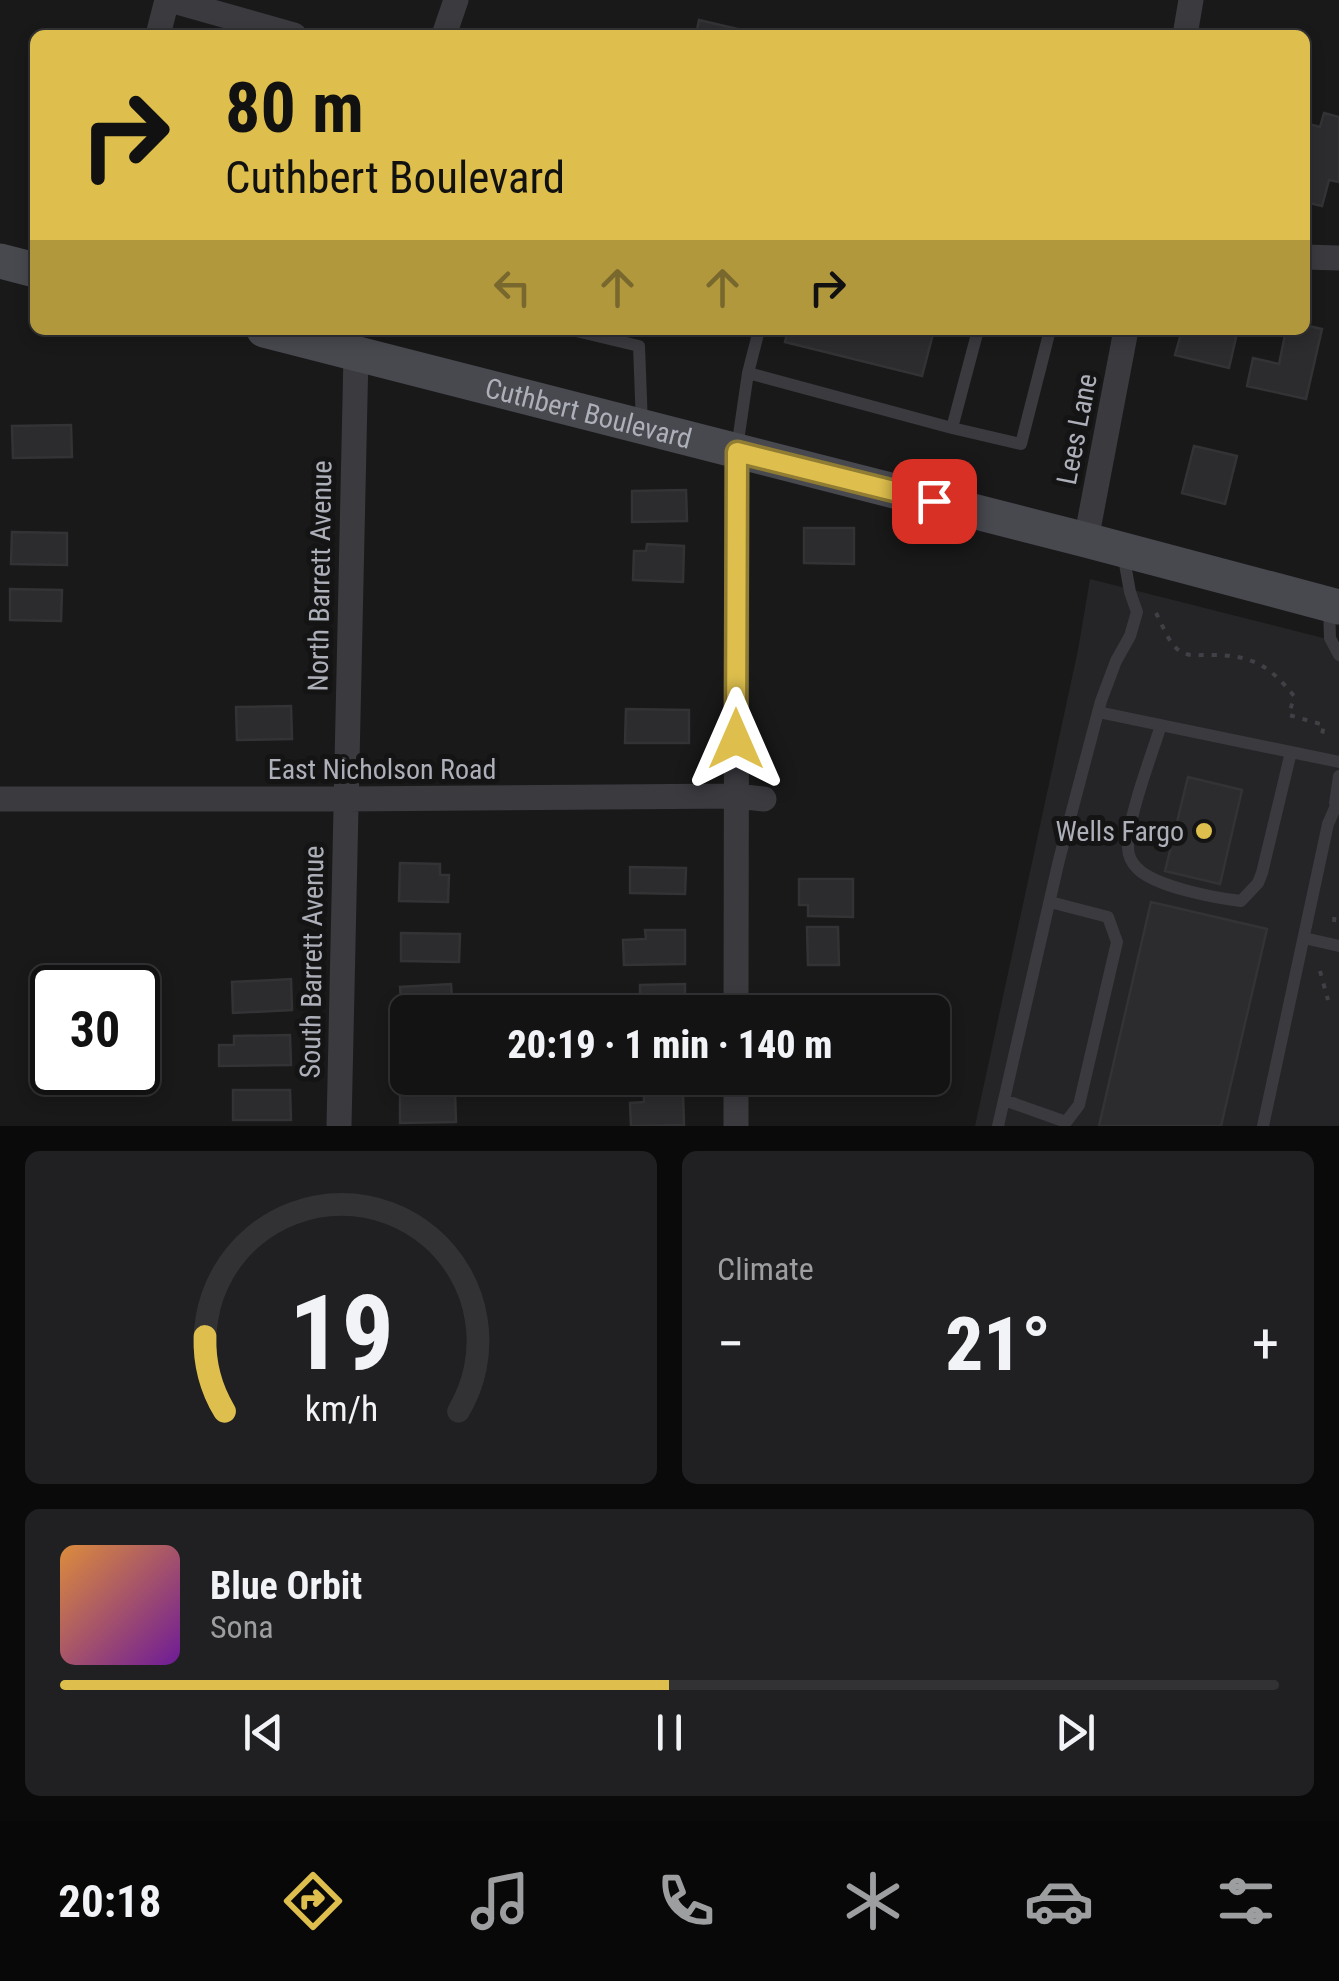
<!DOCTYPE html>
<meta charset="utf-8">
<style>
body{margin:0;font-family:"Roboto Condensed",sans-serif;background:#202022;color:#f1f3f6;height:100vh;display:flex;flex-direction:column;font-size:38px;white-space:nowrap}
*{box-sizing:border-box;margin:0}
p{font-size:32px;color:#9d9ea0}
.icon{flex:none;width:55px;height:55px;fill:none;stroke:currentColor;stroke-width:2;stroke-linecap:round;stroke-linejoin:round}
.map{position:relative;height:1126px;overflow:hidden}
.side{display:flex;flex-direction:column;gap:25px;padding:25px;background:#0a0a0b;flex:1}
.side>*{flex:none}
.guide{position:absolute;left:30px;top:30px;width:1280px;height:305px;border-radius:15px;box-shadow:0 5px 15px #0003,0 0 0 2px #323234;background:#debf4d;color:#111;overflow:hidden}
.speed{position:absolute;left:30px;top:965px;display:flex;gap:20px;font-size:50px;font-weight:700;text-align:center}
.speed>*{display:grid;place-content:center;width:130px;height:130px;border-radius:50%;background:#131314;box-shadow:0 5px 15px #0003,0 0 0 2px #323234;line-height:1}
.speed .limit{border:5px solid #111;border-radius:15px;background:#fff;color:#111}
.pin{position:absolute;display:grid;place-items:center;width:85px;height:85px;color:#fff;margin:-42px;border-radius:20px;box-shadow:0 5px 15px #0006}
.me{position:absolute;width:110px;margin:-55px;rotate:0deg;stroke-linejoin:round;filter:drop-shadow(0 0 8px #0008)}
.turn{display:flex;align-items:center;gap:35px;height:210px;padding:0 30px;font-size:45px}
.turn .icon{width:130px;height:130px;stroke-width:2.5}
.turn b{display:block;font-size:70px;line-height:85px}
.lanes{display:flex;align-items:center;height:95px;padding:0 30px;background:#0003;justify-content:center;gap:50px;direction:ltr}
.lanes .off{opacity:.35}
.big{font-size:75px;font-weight:800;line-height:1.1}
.side .tile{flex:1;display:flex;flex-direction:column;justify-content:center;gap:15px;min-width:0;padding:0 35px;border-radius:15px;background:#202022}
.side .dial{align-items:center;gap:0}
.dial svg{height:260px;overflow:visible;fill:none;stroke:#323234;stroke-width:7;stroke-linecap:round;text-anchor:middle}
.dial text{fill:#f1f3f6;stroke:none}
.song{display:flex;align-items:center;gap:30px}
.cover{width:120px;height:120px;border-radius:15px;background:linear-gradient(135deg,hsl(30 70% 55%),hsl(280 70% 35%))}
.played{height:10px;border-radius:5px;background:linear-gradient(90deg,#debf4d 50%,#323234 50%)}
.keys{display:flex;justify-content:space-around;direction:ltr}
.heat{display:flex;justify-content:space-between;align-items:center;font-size:55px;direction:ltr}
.side .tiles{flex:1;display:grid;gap:25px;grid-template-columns:1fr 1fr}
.tile:last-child{grid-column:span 2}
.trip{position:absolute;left:390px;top:995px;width:560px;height:100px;border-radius:15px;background:#131314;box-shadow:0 5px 15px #0003,0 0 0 2px #323234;font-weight:800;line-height:100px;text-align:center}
.tabs{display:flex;height:160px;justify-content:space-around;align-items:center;background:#080808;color:#9d9ea0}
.tabs .icon{width:70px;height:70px}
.tabs .selected{color:#debf4d}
.tabs b{font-size:45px;color:#f1f3f6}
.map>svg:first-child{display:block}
.built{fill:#252527}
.building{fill:#2c2c2e;stroke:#333336;stroke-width:2.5}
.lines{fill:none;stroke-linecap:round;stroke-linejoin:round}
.path{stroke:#404146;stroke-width:4;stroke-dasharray:5 8;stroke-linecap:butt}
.service{stroke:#3a3a3f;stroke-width:12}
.minor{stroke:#3a3a3f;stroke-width:25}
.secondary{stroke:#48494f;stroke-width:35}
.route-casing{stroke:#907c32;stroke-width:25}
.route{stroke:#debf4d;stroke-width:18}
.poi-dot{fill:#debf4d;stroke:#141415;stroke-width:4}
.labels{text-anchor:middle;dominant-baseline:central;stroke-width:10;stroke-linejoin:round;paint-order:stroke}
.street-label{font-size:28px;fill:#adafb9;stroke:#141415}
.poi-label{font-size:28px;fill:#adafb9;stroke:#141415;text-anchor:end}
</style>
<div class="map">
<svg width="1339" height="1126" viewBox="0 0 1339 1126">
<rect width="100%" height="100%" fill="#19191a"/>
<path class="built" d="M1090,579L1339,642V1126H975L1078,650Z"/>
<path class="building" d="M699,20L750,32L749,35H696Z
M1324,113L1339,117V182L1329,180L1322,206L1305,202V139L1309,124L1320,127Z
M1305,325L1322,329L1306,399L1247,386L1253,358L1279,364L1286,330H1305Z
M788,330H934L922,376L785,342Z
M1182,330H1225L1237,333L1229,368L1175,355Z
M71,425L72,457L13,458L12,426Z
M1194,446L1237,456L1225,504L1182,493Z
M686,490L687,521L632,522V491Z
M804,528H854V564L804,563Z
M12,532L67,533V565L11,564Z
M647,544L684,546L683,582L633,580L634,551H646Z
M10,589L62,590L61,621L10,620Z
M291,706L292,739L237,740L236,707Z
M626,709L689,710V743H625Z
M1188,777L1242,790L1220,884L1165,871Z
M400,863L440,864V875H449L448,902L399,901Z
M630,867L686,868L685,894L630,893Z
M799,879H853V917L808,916V905H799Z
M1151,902L1267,929L1221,1126H1099Z
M807,927H838L839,965H808Z
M645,930H685V964L624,965L623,940L646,939Z
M401,933L460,934L459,962L401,961Z
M291,979L292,1010L233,1013L232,982Z
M451,984L453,1012H408V1016H402L400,987Z
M685,984V1012H640V985Z
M290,1035L291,1065L219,1066V1045H234V1036Z
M399,1037H408V1070H399Z
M233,1090H290L291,1120H233Z
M455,1092L456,1122L400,1123V1093Z
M683,1093L684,1125L631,1126L630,1103L644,1102V1095Z"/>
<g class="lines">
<path class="path" d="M1156,613C1162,624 1167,639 1176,648C1188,659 1199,654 1213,655C1252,655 1270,666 1294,696L1289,715L1324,725L1321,739
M1334,922L1335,912
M1320,971L1328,1000"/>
<path class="service" d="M572,330L639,346L642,425
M748,373L759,330
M952,428L1021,444L1050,330
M737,448L748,373L952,428L978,330
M1329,607L1330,638L1339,655
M1098,712L1339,762
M1161,725C1151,757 1128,816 1128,847C1128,855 1132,863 1137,868C1155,887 1216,898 1241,901L1258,883L1262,873L1291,752
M1335,803L1339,776
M1304,938L1339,946
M1004,1100L1066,1122L1079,1105L1117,942L1108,917L1050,902
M998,1126L1059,860L1101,701L1116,661L1130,636L1137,612L1130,592L1123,553
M1263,1126L1328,824L1339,799"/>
<path class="minor" d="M170,0L294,35
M158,35L167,0
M444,35L456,0
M1185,35L1191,0
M1305,257L1339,258
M1086,540L1126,330
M0,799H345L736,796L764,799
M736,1012L737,452
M736,1078V1126
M339,1126L356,354"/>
<g class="secondary">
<path d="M0,261L35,270"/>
<path id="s1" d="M264,330L1086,540L1339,607"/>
</g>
</g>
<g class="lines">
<g class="route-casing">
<path id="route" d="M736,739L737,452L934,501"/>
</g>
<use href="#route" class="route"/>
</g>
<circle class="poi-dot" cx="1204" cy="831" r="10"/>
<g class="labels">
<g class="street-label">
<text stroke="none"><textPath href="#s1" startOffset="335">Cuthbert Boulevard</textPath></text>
<text transform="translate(1077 429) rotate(-79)">Lees Lane</text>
<text transform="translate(320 576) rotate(-89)">North Barrett Avenue</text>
<text x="382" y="769">East Nicholson Road</text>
<text transform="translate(312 962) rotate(-89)">South Barrett Avenue</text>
</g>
<g class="poi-label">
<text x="1184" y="831">Wells Fargo</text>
</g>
</g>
</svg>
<div class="speed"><div class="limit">30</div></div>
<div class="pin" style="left:934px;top:501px;background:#d93025"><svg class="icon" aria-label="arrive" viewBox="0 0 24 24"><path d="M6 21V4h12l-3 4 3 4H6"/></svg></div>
<svg class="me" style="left:736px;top:739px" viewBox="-20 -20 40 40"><path d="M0-17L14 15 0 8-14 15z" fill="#debf4d" stroke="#fff" stroke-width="4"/></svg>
<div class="trip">20:19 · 1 min · 140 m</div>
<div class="guide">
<div class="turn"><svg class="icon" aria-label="right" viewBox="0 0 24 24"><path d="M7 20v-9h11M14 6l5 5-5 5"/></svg><div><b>80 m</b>Cuthbert Boulevard</div></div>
<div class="lanes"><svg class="icon off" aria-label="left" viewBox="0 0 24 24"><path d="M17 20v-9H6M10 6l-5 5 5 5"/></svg><svg class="icon off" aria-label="ahead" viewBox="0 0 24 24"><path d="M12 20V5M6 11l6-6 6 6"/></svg><svg class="icon off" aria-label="ahead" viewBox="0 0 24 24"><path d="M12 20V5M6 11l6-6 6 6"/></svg><svg class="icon" aria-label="right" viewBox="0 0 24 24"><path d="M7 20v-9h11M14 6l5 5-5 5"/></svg></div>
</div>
</div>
<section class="side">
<div class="tiles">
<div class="tile dial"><svg viewBox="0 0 100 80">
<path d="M14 69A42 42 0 1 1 86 69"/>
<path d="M14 69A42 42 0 0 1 8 46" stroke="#debf4d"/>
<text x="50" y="56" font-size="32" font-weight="700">19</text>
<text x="50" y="72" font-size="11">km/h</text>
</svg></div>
<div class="tile"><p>Climate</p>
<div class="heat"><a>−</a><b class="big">21°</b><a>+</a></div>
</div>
<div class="tile">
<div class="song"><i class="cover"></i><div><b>Blue Orbit</b><p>Sona</p></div></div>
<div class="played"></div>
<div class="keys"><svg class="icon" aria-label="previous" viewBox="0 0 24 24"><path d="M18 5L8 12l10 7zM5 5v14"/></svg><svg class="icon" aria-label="pause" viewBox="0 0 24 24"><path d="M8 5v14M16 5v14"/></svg><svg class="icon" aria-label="next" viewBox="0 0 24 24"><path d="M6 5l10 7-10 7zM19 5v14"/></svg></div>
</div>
</div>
</section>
<nav class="tabs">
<b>20:18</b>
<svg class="icon selected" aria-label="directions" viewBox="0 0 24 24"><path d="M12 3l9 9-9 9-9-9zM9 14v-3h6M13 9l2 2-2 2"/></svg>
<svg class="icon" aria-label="music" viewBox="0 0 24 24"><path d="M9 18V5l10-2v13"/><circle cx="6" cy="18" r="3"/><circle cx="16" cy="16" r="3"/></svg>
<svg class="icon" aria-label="phone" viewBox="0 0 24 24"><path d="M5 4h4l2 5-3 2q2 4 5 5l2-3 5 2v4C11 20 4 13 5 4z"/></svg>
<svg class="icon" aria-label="climate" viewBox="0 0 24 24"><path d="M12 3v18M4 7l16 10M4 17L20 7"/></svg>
<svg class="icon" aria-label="car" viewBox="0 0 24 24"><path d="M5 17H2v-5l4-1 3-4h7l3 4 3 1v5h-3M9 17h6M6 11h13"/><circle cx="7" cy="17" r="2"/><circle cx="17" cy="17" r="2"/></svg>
<svg class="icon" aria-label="filters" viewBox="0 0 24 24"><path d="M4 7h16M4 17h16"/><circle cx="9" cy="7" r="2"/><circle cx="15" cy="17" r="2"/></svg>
</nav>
